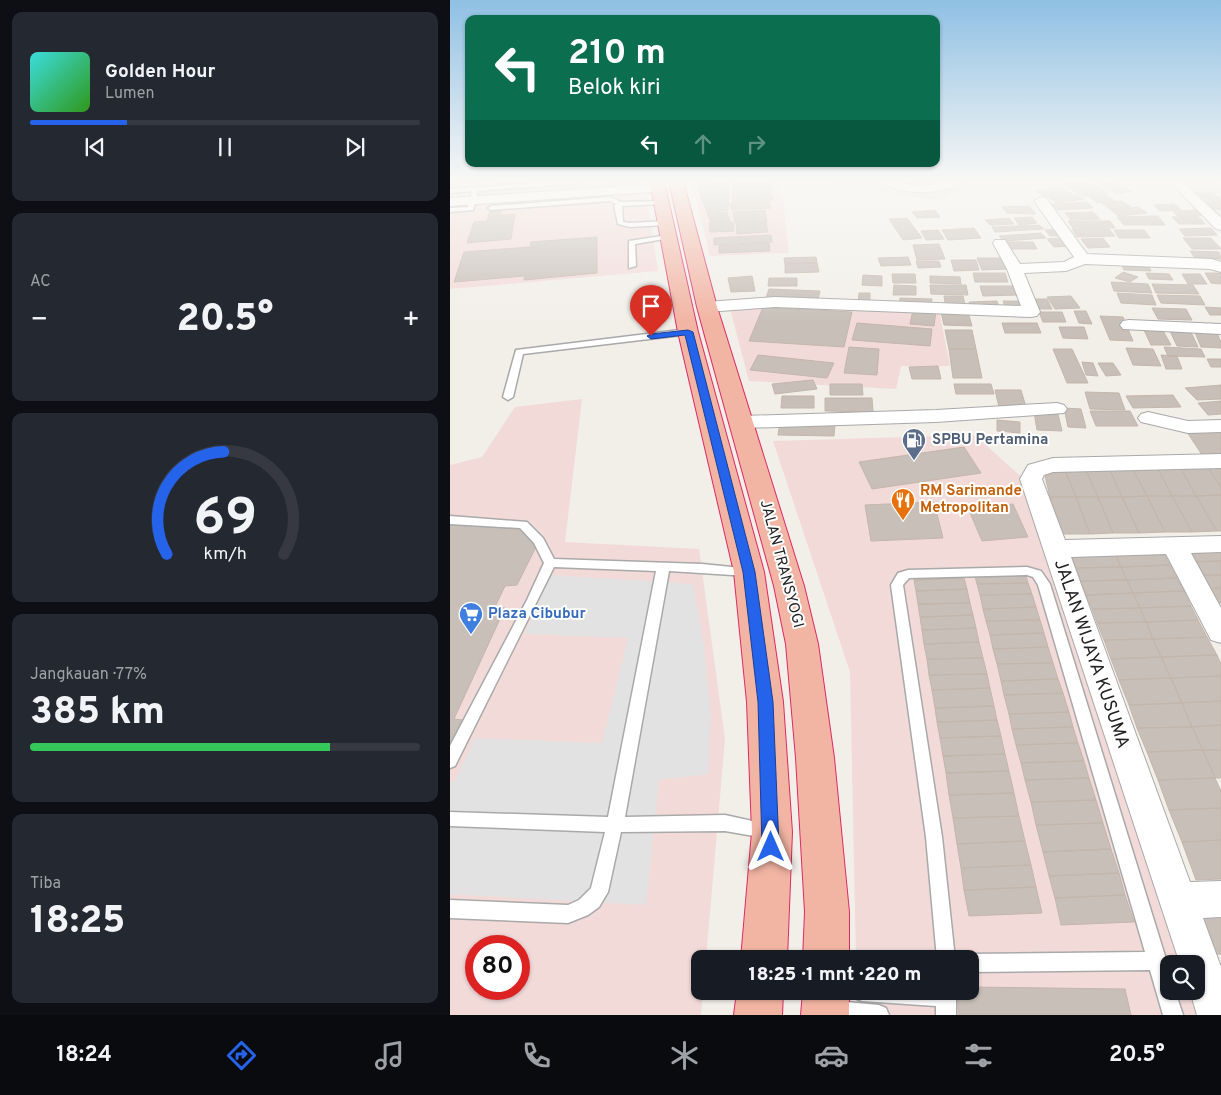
<!DOCTYPE html>
<html lang="id">
<meta charset="utf-8">
<style>
body{margin:0;font-family:Overpass,sans-serif;background:#242831;color:#f1f3f6;height:100vh;display:flex;flex-direction:column;font-size:19px;white-space:nowrap}
*{box-sizing:border-box;margin:0}
p{font-size:16px;color:#9ea1a6}
.icon{flex:none;width:28px;height:28px;fill:none;stroke:currentColor;stroke-width:2;stroke-linecap:round;stroke-linejoin:round}
.map{position:relative;flex:1;overflow:hidden}
.panel{display:flex;flex-direction:column;gap:12px;padding:12px;background:#0d0f14;width:450px}
.panel>*{flex:none}
.guide{position:absolute;left:15px;top:15px;width:475px;height:152px;border-radius:10px;box-shadow:0 1px 4px #0004;background:#0b6e4f;color:#fff;overflow:hidden}
.tools{position:absolute;left:710px;top:955px;display:grid;gap:10px}
.tools a{display:grid;place-items:center;width:45px;height:45px;border-radius:10px;background:#171b24;box-shadow:0 1px 4px #0004;font-size:25px}
.speed{position:absolute;left:15px;top:935px;display:flex;gap:10px;font-size:25px;font-weight:700;text-align:center}
.speed>*{display:grid;place-content:center;width:65px;height:65px;border-radius:50%;background:#171b24;box-shadow:0 1px 4px #0004;line-height:1}
.speed .limit{border:8px solid #d22;background:#fff;color:#111}
.pin{position:absolute;display:grid;place-items:center;width:42px;height:42px;color:#fff;margin:-51px -21px;border-radius:50% 50% 50% 0;rotate:-45deg;box-shadow:0 0 5px #0007}
.pin .icon{rotate:45deg}
.me{position:absolute;width:55px;margin:-28px;rotate:0deg;stroke-linejoin:round;filter:drop-shadow(0 0 4px #0008)}
.turn{display:flex;align-items:center;gap:18px;height:105px;padding:0 20px;font-size:22px}
.turn .icon{width:65px;height:65px;stroke-width:2.5}
.turn b{display:block;font-size:35px;line-height:42px}
.lanes{display:flex;align-items:center;height:48px;padding:0 20px;background:#0003;justify-content:center;gap:25px;direction:ltr}
.lanes .off{opacity:.35}
.big{font-size:38px;font-weight:800;line-height:1.1}
.panel .tile{flex:1;display:flex;flex-direction:column;justify-content:center;gap:8px;min-width:0;padding:0 18px;border-radius:10px;background:#242831}
.panel .dial{align-items:center;gap:0}
.dial svg{height:130px;overflow:visible;fill:none;stroke:#363941;stroke-width:7;stroke-linecap:round;text-anchor:middle}
.dial text{fill:#f1f3f6;stroke:none}
.song{display:flex;align-items:center;gap:15px}
.cover{width:60px;height:60px;border-radius:8px;background:linear-gradient(135deg,hsl(180 70% 55%),hsl(110 70% 35%))}
.played{height:5px;border-radius:2px;background:linear-gradient(90deg,#2563eb 25%,#363941 25%)}
.keys{display:flex;justify-content:space-around;direction:ltr}
.heat{display:flex;justify-content:space-between;align-items:center;font-size:28px;direction:ltr}
.charge{height:8px;border-radius:4px;background:linear-gradient(90deg,#34c759 77%,#363941 0)}
.trip{position:absolute;left:241px;top:950px;width:288px;height:50px;border-radius:10px;background:#171b24;box-shadow:0 1px 4px #0004;font-weight:800;line-height:50px;text-align:center}
.menu{display:flex;height:80px;justify-content:space-around;align-items:center;background:#090b0e;color:#9ea1a6}
.menu .icon{width:35px;height:35px}
.menu .on{color:#2563eb}
.menu b{font-size:22px;color:#f1f3f6}
main{display:flex;flex:1;min-height:0}
.map>svg:first-child{display:block}
.residential{fill:#e0dfdf}
.commercial{fill:#f2dad9;fill-rule:evenodd}
.education{fill:#ffffe5}
.parking{fill:#e2e2e2}
.building{fill:#c7bfb8;stroke:#c4b6ab}
.lines{fill:none;stroke-linecap:round;stroke-linejoin:round}
.service-casing{stroke:#a9a9a9;stroke-width:3}
.minor-casing{stroke:#a9a9a9;stroke-width:2}
.trunk-casing{stroke:#dc2a67;stroke-width:2}
.service{fill:#fff;fill-rule:evenodd}
.minor{fill:#fff;fill-rule:evenodd}
.trunk{fill:#f2b4a3;fill-rule:evenodd}
.route{fill:#2563eb;stroke:#184099}
.labels{text-anchor:middle;dominant-baseline:central;stroke-width:4;stroke-linejoin:round;paint-order:stroke}
.service-label{font-size:15px;font-weight:bold;fill:#4e5e75;stroke:#fff;text-anchor:start}
.food-label{font-size:15px;font-weight:bold;fill:#c56008;stroke:#fff;text-anchor:start}
.street-label{font-size:15px;fill:#222;stroke:#fff}
.shop-label{font-size:15px;font-weight:bold;fill:#366cbe;stroke:#fff;text-anchor:start}
.near-street-label{font-size:18px;fill:#222;stroke:#fff}
</style>
<main>
<section class="panel">
<div class="tile">
<div class="song"><i class="cover"></i><div><b>Golden Hour</b><p>Lumen</p></div></div>
<div class="played"></div>
<div class="keys"><svg class="icon" aria-label="previous" viewBox="0 0 24 24"><path d="M18 5L8 12l10 7zM5 5v14"/></svg><svg class="icon" aria-label="pause" viewBox="0 0 24 24"><path d="M8 5v14M16 5v14"/></svg><svg class="icon" aria-label="next" viewBox="0 0 24 24"><path d="M6 5l10 7-10 7zM19 5v14"/></svg></div>
</div>
<div class="tile"><p>AC</p>
<div class="heat"><a>−</a><b class="big">20.5°</b><a>+</a></div>
</div>
<div class="tile dial"><svg viewBox="0 0 100 80">
<path d="M14 69A42 42 0 1 1 86 69"/>
<path d="M14 69A42 42 0 0 1 49 6" stroke="#2563eb"/>
<text x="50" y="56" font-size="32" font-weight="700">69</text>
<text x="50" y="72" font-size="11">km/h</text>
</svg></div>
<div class="tile"><p>Jangkauan · 77%</p><b class="big">385 km</b><div class="charge"></div></div>
<div class="tile"><p>Tiba</p><b class="big">18:25</b></div>
</section>
<div class="map">
<svg width="771" height="1015" viewBox="0 0 771 1015">
<rect width="100%" height="100%" fill="#f2efe9"/>
<path class="residential" d="M359,181H529L489,201Z
M722,181H771V233L745,205Z"/>
<path class="commercial" d="M0,181H194L208,271L0,289Z
M242,181H331L339,253L260,256Z
M278,301L489,310L500,366H451L446,389L299,381Z
M132,399L115,542L249,549L275,739L256,959H250V991H253L251,1015H0V465L32,457L65,407ZM26,946H69V989H26Z
M525,435L579,484L745,964H719V991H746L763,1015H405L407,991H520V959H406L400,672L323,441Z"/>
<path class="education" d="M36,181H164L154,183L34,191Z"/>
<path class="parking" d="M100,575L243,584L254,646L261,715L258,774L209,780L196,905L0,894V782H4L25,738L152,743L178,638L75,634Z"/>
<path class="building" d="M44,181H99L43,184Z
M320,181L321,193L283,194L282,183Z
M607,181H633L639,183L620,187Z
M662,182L669,185L655,188L648,184Z
M277,183L280,191L250,193L248,185Z
M643,185L658,193L634,197L619,188Z
M609,187L622,194L598,198L585,191Z
M664,187H673L682,191L669,194L656,189Z
M279,192L278,210L257,212L250,194Z
M745,193H763L771,200V209H761Z
M322,194L323,200L283,202L282,196Z
M626,195L634,199L607,203L599,198Z
M657,195L665,201L647,203L639,196Z
M318,201L321,208L282,210L280,203Z
M672,201L681,207L660,209L652,203Z
M637,202L643,208L607,210L602,204Z
M724,204L731,210L710,211L704,205Z
M579,206L586,214L557,213L552,207Z
M688,207L697,213L668,216L660,209Z
M51,210L50,215L65,214L61,239L17,243L24,222L37,221L40,211Z
M315,210L317,222L285,223L283,212Z
M485,210L490,217L467,218L462,212Z
M748,210L753,215L727,216L723,211Z
M277,212L280,221L261,222L257,213Z
M643,212L650,219L621,220L615,213Z
M708,216L715,225H674L667,217Z
M748,216L755,224H729L722,217Z
M582,217L587,223L569,225L564,218Z
M457,218L472,238L453,240L439,219Z
M559,218L564,224L540,225L535,220Z
M618,221H660L665,228H623Z
M283,222L284,231L260,232L259,223Z
M316,222L318,232L287,234L286,224Z
M589,225L594,229L545,232L542,227Z
M524,228L531,238L498,240L492,230Z
M761,228L767,235L735,236L729,229Z
M606,229L612,236H600L595,230Z
M622,229H659L665,236L627,237Z
M488,230L494,239L476,240L471,231Z
M664,230H694L700,238H669Z
M591,233L596,238L554,241L549,236Z
M321,235L322,242L264,245V238Z
M147,237V273L74,280L75,276L4,282L14,252L80,247L81,242Z
M612,238L620,246L604,247L597,239Z
M653,238L660,247L638,248L631,239Z
M733,238H761L771,249H742Z
M553,242H583L587,249H555Z
M319,243L320,251L269,253V246Z
M489,244L495,259L467,260L463,245Z
M740,251L769,252L771,259L745,258Z
M366,257L367,263L335,264L334,258Z
M458,257L461,265L431,266L428,258Z
M527,258H553L559,269L532,270Z
M501,260H526L529,270L504,271Z
M466,261H489L491,267L468,268Z
M670,262L697,263L701,271L674,270Z
M367,263L369,272L335,273V264Z
M673,272L688,277L680,282L665,278Z
M523,273H555L558,282H525Z
M696,273L719,274L723,280L699,279Z
M755,273H771V284L761,283Z
M442,274H465L466,283H443Z
M732,274H750L757,284H738Z
M413,275L432,276V286L412,285Z
M302,276L305,291L281,292L278,278Z
M480,276L510,277L511,284L480,283Z
M319,278H347V286H318Z
M661,282L698,284L702,293L664,291Z
M702,284L743,285L749,294L706,293Z
M444,285L466,286V295H443Z
M480,285H516L518,295L481,294Z
M530,286H563L567,295L533,296Z
M319,289L370,291L368,300L316,298Z
M409,293H420V305H408Z
M667,293L702,295L706,305L671,303Z
M707,295L750,296L755,305L711,303Z
M494,296H513L516,309H496Z
M621,296L630,308L605,309L597,297Z
M450,298L482,299L481,308L449,306Z
M582,299H597L602,309H588Z
M547,301L549,307L521,308L519,302Z
M553,301H569L573,311H557Z
M313,307L402,312L394,347L299,341Z
M755,307L771,308V315H760Z
M702,308L736,309L742,320L708,319Z
M463,310L486,311L484,326L460,324Z
M624,311H636L642,324L629,323Z
M491,312H518L522,326L494,325Z
M589,312H612L616,322H593Z
M650,316L673,317L683,341L660,340Z
M407,323L482,329L480,346L402,340Z
M552,323H587L591,333H555Z
M609,327H634L638,339L613,338Z
M693,328L712,329L721,345H701Z
M719,329L740,330L748,347L727,346Z
M495,330H522L526,349H499Z
M744,330L766,331L771,342V348L751,347Z
M399,347L429,349L427,375L394,373Z
M714,347L751,349L755,357L718,356Z
M676,348L703,349L711,366L683,365Z
M499,349H526L532,378H503Z
M603,349H622L638,383H617Z
M308,355L384,363L377,378L300,370Z
M711,355L727,356L732,369H716Z
M757,359H771V367H761Z
M632,362L643,363L648,376L636,375Z
M648,363H663L671,375L656,376Z
M488,366L491,379H462L459,367Z
M363,380L367,389L325,394L322,384Z
M380,384H412L413,395H380Z
M504,384H541L544,394H506Z
M771,385V399L747,400L735,388Z
M545,390H571L576,407H549Z
M635,392L669,393L675,410L640,409Z
M723,395L731,407L683,408L676,396Z
M332,396H364V408H331Z
M375,398H422L423,412L375,411Z
M771,401V414L758,415L748,403Z
M614,408L631,409L636,428L618,427Z
M640,411H680L688,426H646Z
M584,412L608,414L612,431L587,430Z
M547,420L570,422V433L547,431Z
M330,423L385,424L384,436L328,435Z
M771,431V460L756,461L737,432Z
M514,447L531,473L422,489L409,462Z
M771,466V488L758,467Z
M707,467L722,496H697L682,468Z
M707,467H730L746,496H722Z
M730,467H758L771,488V495L746,496Z
M635,468L648,497H626L615,470Z
M635,468H659L672,497H648Z
M659,468H682L697,496L672,497Z
M615,470L626,497H600L594,472Z
M771,495V531H767L746,496Z
M697,496H722L742,532H715Z
M697,496L715,532L689,533L672,497Z
M722,496H746L767,531L742,532Z
M600,497H626L640,534H608Z
M626,497H648L663,533L640,534Z
M648,497H672L689,533H663Z
M484,502L493,538L421,541L415,505Z
M563,504L578,537L532,541L518,508Z
M0,522L72,525L89,541L67,585L55,586L45,607L55,608L4,719L13,720L0,745Z
M771,548V561L741,562L734,549Z
M713,552L720,565L671,567L665,553Z
M665,553L671,567L626,568L621,554Z
M771,561V575H749L741,562Z
M720,565L727,578L677,580L671,567Z
M671,567L677,580L631,581L626,568Z
M524,572H575L578,583L527,584Z
M513,573L514,578L464,580L465,576Z
M749,575H771V588L756,589Z
M514,578L517,589L466,591L464,580Z
M727,578L734,591L683,593L677,580Z
M677,580L683,593L636,595L631,581Z
M578,583L582,594L530,595L527,584Z
M771,588V603H764L756,589Z
M517,589L520,603L468,604L466,591Z
M734,591L741,606L690,608L683,593Z
M683,593L690,608L642,609L636,595Z
M582,594L586,607L533,609L530,595Z
M520,603L523,615L470,617L468,604Z
M741,606L748,620L696,622L690,608Z
M586,607L590,620L536,621L533,609Z
M690,608L696,622L647,623L642,609Z
M523,615L526,628L472,630L470,617Z
M590,620L594,633L540,635L536,621Z
M748,620L757,637L703,639L696,622Z
M696,622L703,639L654,640L647,623Z
M526,628L529,642L474,644L472,630Z
M594,633L598,647L543,649L540,635Z
M757,637L767,655L711,657L703,639Z
M703,639L711,657L661,659L654,640Z
M529,642L533,658L477,659L474,644Z
M598,647L603,663L547,664L543,649Z
M767,655L771,664V676L721,678L711,657Z
M711,657L721,678L669,680L661,659Z
M533,658L537,674L479,675L477,659Z
M603,663L608,679L551,681L547,664Z
M537,674L540,688L482,690L479,675Z
M771,676V701L732,703L721,678Z
M721,678L732,703L679,705L669,680Z
M608,679L613,693L554,695L551,681Z
M540,688L544,706L485,708L482,690Z
M613,693L619,712L559,714L554,695Z
M771,701V725L742,727L732,703Z
M732,703L742,727L687,728L679,705Z
M544,706L547,720L487,722L485,708Z
M619,712L623,727L562,729L559,714Z
M547,720L551,736L490,738L487,722Z
M771,725V750H753L742,727Z
M623,727L628,743L566,745L562,729Z
M742,727L753,750L697,752L687,728Z
M551,736L555,754L493,756L490,738Z
M628,743L634,761L571,763L566,745Z
M753,750H771V778H765Z
M753,750L765,778L708,780L697,752Z
M555,754L559,771L496,773L493,756Z
M634,761L639,778L575,780L571,763Z
M559,771L564,793L499,795L496,773Z
M639,778L646,800L581,802L575,780Z
M765,778L771,791V808L719,810L708,780Z
M564,793L569,816L503,818L499,795Z
M646,800L653,823L586,825L581,802Z
M771,808V840L732,842L719,810Z
M569,816L575,841L507,844L503,818Z
M653,823L661,849L593,852L586,825Z
M771,840V879L746,880L732,842Z
M575,841L581,865L511,868L507,844Z
M661,849L669,873L599,876L593,852Z
M581,865L586,887L514,890L511,868Z
M669,873L675,895L605,898L599,876Z
M586,887L592,913L519,916L514,890Z
M675,895L684,922L611,925L605,898Z
M771,913V954H765L750,914Z
M520,987L675,989L681,1015H509L507,991H520Z"/>
<g class="lines">
<g class="service-casing">
<path id="service" d="M112,181H134L131,183L28,191L23,210L0,212V208L18,207L22,191L0,193V189Z
M160,197L171,202L213,201L214,202L211,204L172,206L173,222L180,223L216,221L219,223L216,225L180,227L168,224L164,206L166,204L160,201L41,210L38,208L41,206Z
M218,235L220,236V238L185,244L186,266L179,268V241Z
M238,329L241,330V334L73,354L63,397L58,400L53,397L66,350Z
M0,516L77,522L93,538L104,559L252,564L302,569L304,572L302,575L298,576L219,571L175,817L275,815L321,825L323,830L321,835L315,838L275,831L171,832L158,892L149,907L138,915L118,923L0,918V900L118,905L129,900L141,888L155,832L0,826V812L158,817L206,571L104,567L5,766L0,768V746L77,600L94,563L84,543L70,528L0,524Z
M577,567L591,571L600,584L719,969V991H725L733,1015H713L700,970L520,972V959H512L513,956L520,954L695,952L588,585L583,577L577,575L459,578L453,585L492,837L505,959H487L476,837L441,585L448,573L458,570Z
M403,991H506V1015H486V1006L412,1001L405,998Z
M385,1001L429,1005L436,1008L439,1015H377L375,1011L378,1004Z"/>
</g>
<g class="minor-casing">
<path id="minor" d="M430,181C445,180 458,186 474,186C487,185 499,180 513,181L511,184C483,195 460,195 432,184Z
M719,181H732L771,218V230L766,229Z
M208,184L214,188L213,191L0,206V198Z
M591,197L596,198L637,254L762,259L771,262V272L760,269L635,264L616,271L574,273L590,312L587,316L581,317L325,307L257,312L251,311L249,307L251,303L257,302L325,297L571,306L557,269L543,243L545,240H555L570,264L614,262L624,257L584,201Z
M679,320L771,324V334L673,329L670,325L673,321Z
M607,403L614,405L617,409L614,413L486,422L292,428L285,426L282,422L285,418L292,416L486,410Z
M698,412L738,421L771,420V432L738,433L691,422L688,418L691,414Z
M771,454V468L603,472L594,475L592,479L615,540L771,536V552L741,553L771,608V643L761,640L716,554L621,557L740,882L771,881V917L753,918L771,967V1015H747L740,991H746V964H730L570,479L578,465L603,458Z"/>
</g>
<g class="trunk-casing">
<path id="trunk" d="M200,181H214L248,332L314,572L333,702L342,832L337,959H291L302,832L297,702L284,572L228,332Z
M219,181H233L267,307L354,586L368,644L384,758L399,912V959H353L355,912L346,758L336,644L324,586L247,307Z
M287,991H333L332,1015H284Z
M353,991H399V1015H351Z"/>
</g>
<use href="#service" class="service"/>
<use href="#minor" class="minor"/>
<use href="#trunk" class="trunk"/>
</g>
<linearGradient id="sky" x2="0" y2="1"><stop stop-color="#8fc0e4"/><stop offset="0.56" stop-color="#f9f8f5"/><stop offset="1" stop-color="#f9f8f5" stop-opacity="0"/></linearGradient>
<rect width="771" height="323" fill="url(#sky)"/>
<path class="route" d="M238,330L243,332L305,572L323,702L329,847L327,853L321,855L315,853L312,847L308,702L293,572L235,335L201,339L197,336L201,334Z"/>
<defs>
<g id="fuel-pin" transform="scale(1.25)"><path d="M0 17L-7.5 6A9.5 9.5 0 1 1 7.5 6Z" fill="#5c6f8a" stroke="#fff"/><path d="M-5.5-6h7V0h2V4h1.3V-2.5L3-4.5l.8-.8L6-3V5H2.5V1h-1V6h-7ZM-4.2-4.7v3.2H.2V-4.7Z" fill="#fff"/></g>
<g id="restaurant-pin" transform="scale(1.25)"><path d="M0 17L-7.5 6A9.5 9.5 0 1 1 7.5 6Z" fill="#e8710a" stroke="#fff"/><path d="M-5-6h1v4h1v-4h1v4h1v-4h1v5L-1.5 .5V6h-2V.5L-5-1ZM5-6V6H3V1.5H1.5Q1.5-4 5-6Z" fill="#fff"/></g>
<g id="supermarket-pin" transform="scale(1.25)"><path d="M0 17L-7.5 6A9.5 9.5 0 1 1 7.5 6Z" fill="#3f7fe0" stroke="#fff"/><path d="M-6-5.5h2.5l.6 2H6L4.5 2H-2.5L-4.4-4H-6ZM-1.5 3.2a1.3 1.3 0 1 0 .1 0ZM3 3.2a1.3 1.3 0 1 0 .1 0Z" fill="#fff"/></g>
</defs>
<g fill-rule="evenodd">
<use href="#fuel-pin" x="464" y="440"/>
<use href="#restaurant-pin" x="453" y="500"/>
<use href="#supermarket-pin" x="21" y="614"/>
</g>
<g class="labels">
<g class="service-label">
<text x="482" y="440">SPBU Pertamina</text>
</g>
<g class="food-label">
<text x="470" y="491">RM Sarimande<tspan x="470" dy="17">Metropolitan</tspan></text>
</g>
<g class="street-label">
<text transform="translate(331 564) rotate(75)">JALAN TRANSYOGI</text>
</g>
<g class="shop-label">
<text x="38" y="614">Plaza Cibubur</text>
</g>
<g class="near-street-label">
<text transform="translate(641 654) rotate(71)">JALAN WIJAYA KUSUMA</text>
</g>
</g>
</svg>
<div class="tools">
<a><svg class="icon" aria-label="search" viewBox="0 0 24 24"><circle cx="10" cy="10" r="6"/><path d="M15 15l6 6"/></svg></a>
</div>
<div class="speed"><div class="limit">80</div></div>
<div class="pin" style="left:201px;top:336px;background:#d93025"><svg class="icon" aria-label="arrive" viewBox="0 0 24 24"><path d="M6 21V4h12l-3 4 3 4H6"/></svg></div>
<svg class="me" style="left:321px;top:847px" viewBox="-20 -20 40 40"><path d="M0-17L14 15 0 8-14 15z" fill="#2563eb" stroke="#fff" stroke-width="4"/></svg>
<div class="trip">18:25 · 1 mnt · 220 m</div>
<div class="guide">
<div class="turn"><svg class="icon" aria-label="left" viewBox="0 0 24 24"><path d="M17 20v-9H6M10 6l-5 5 5 5"/></svg><div><b>210 m</b>Belok kiri</div></div>
<div class="lanes"><svg class="icon" aria-label="left" viewBox="0 0 24 24"><path d="M17 20v-9H6M10 6l-5 5 5 5"/></svg><svg class="icon off" aria-label="ahead" viewBox="0 0 24 24"><path d="M12 20V5M6 11l6-6 6 6"/></svg><svg class="icon off" aria-label="right" viewBox="0 0 24 24"><path d="M7 20v-9h11M14 6l5 5-5 5"/></svg></div>
</div>
</div>
</main>
<nav class="menu">
<b>18:24</b>
<svg class="icon on" aria-label="directions" viewBox="0 0 24 24"><path d="M12 3l9 9-9 9-9-9zM9 14v-3h6M13 9l2 2-2 2"/></svg>
<svg class="icon" aria-label="music" viewBox="0 0 24 24"><path d="M9 18V5l10-2v13"/><circle cx="6" cy="18" r="3"/><circle cx="16" cy="16" r="3"/></svg>
<svg class="icon" aria-label="phone" viewBox="0 0 24 24"><path d="M5 4h4l2 5-3 2q2 4 5 5l2-3 5 2v4C11 20 4 13 5 4z"/></svg>
<svg class="icon" aria-label="climate" viewBox="0 0 24 24"><path d="M12 3v18M4 7l16 10M4 17L20 7"/></svg>
<svg class="icon" aria-label="car" viewBox="0 0 24 24"><path d="M5 17H2v-5l4-1 3-4h7l3 4 3 1v5h-3M9 17h6M6 11h13"/><circle cx="7" cy="17" r="2"/><circle cx="17" cy="17" r="2"/></svg>
<svg class="icon" aria-label="filters" viewBox="0 0 24 24"><path d="M4 7h16M4 17h16"/><circle cx="9" cy="7" r="2"/><circle cx="15" cy="17" r="2"/></svg>
<b>20.5°</b>
</nav>
